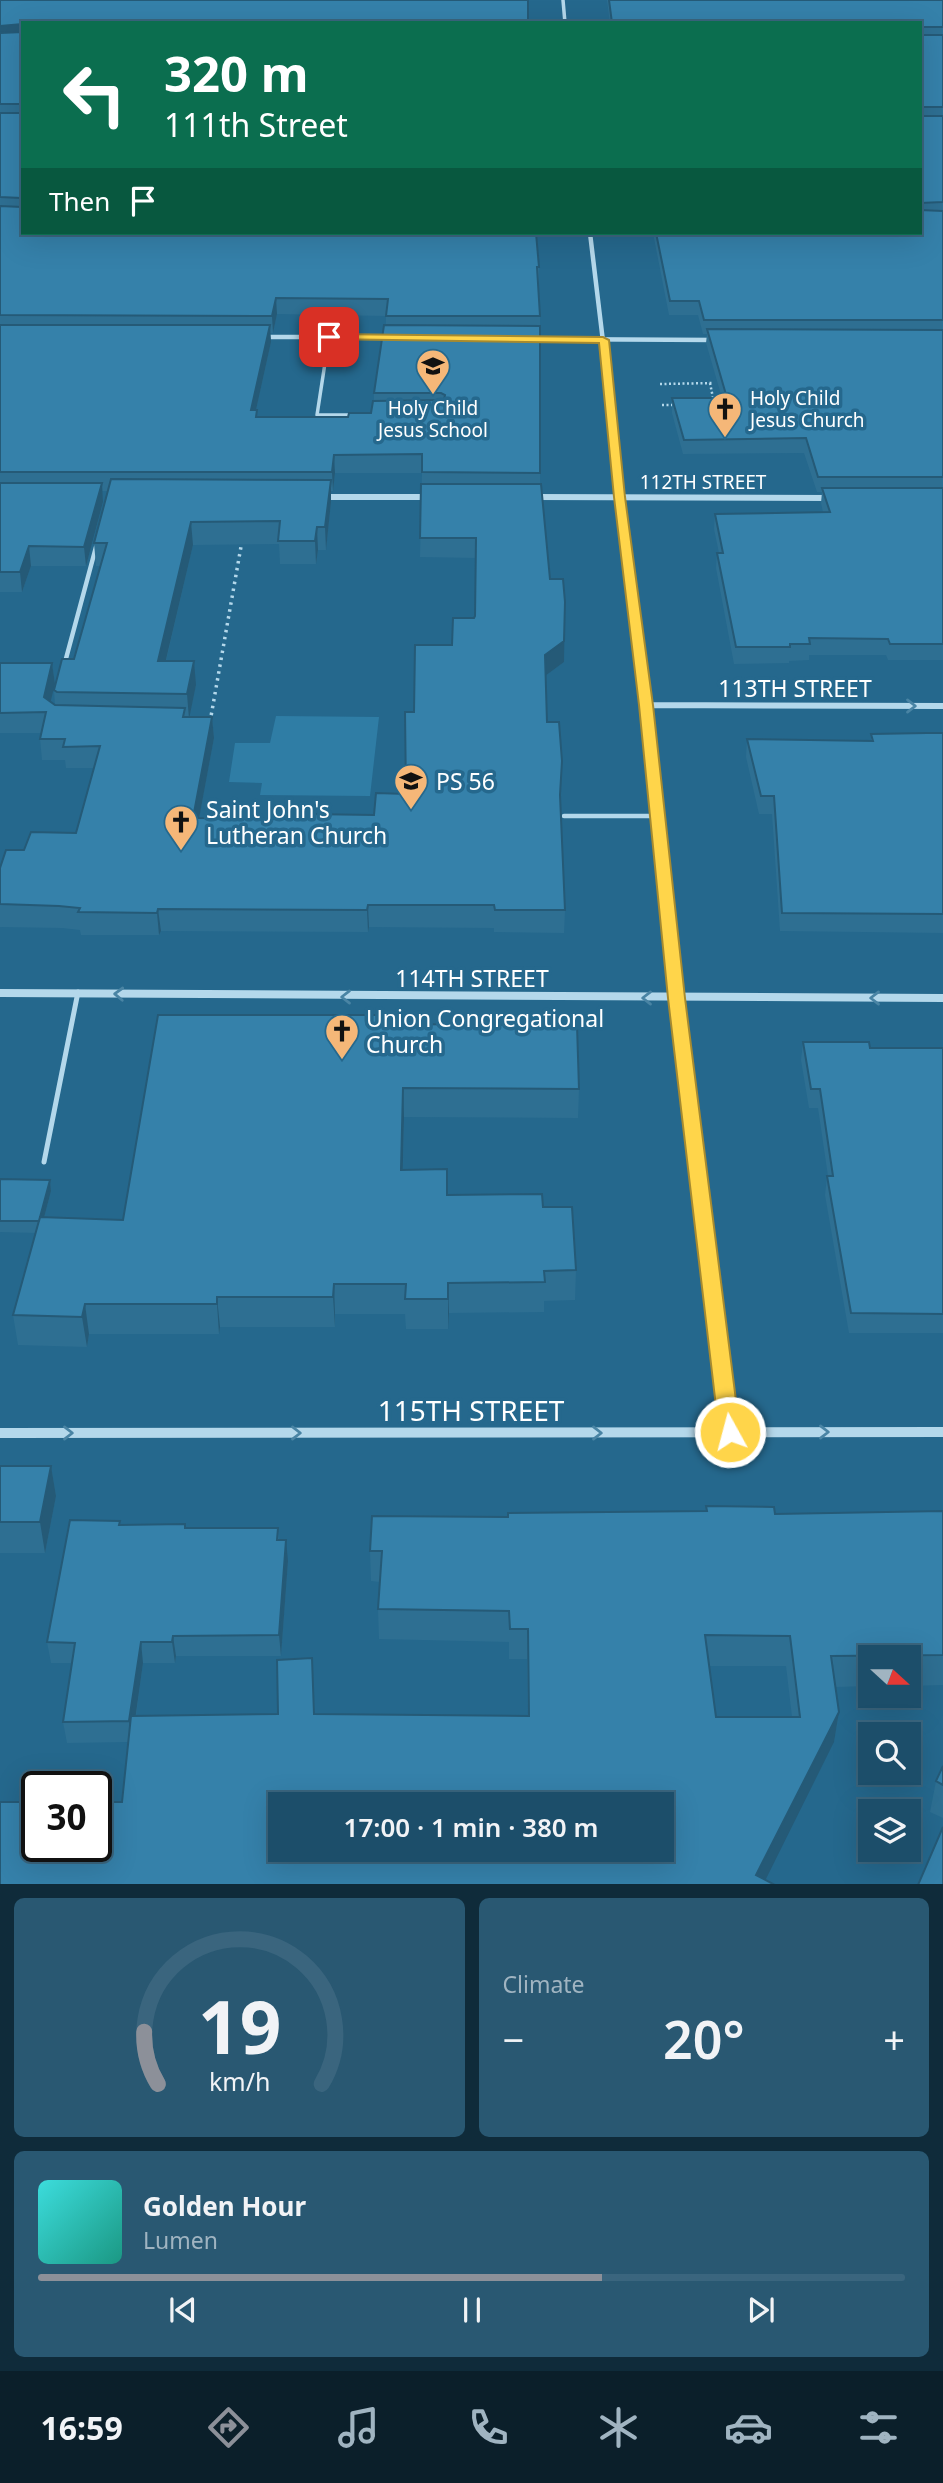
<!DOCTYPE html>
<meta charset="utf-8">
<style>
body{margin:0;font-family:"Noto Sans",sans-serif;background:#295872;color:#f1f3f6;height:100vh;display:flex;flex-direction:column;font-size:26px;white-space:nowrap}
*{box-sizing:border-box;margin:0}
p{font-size:23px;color:#a0b4c1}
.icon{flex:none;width:38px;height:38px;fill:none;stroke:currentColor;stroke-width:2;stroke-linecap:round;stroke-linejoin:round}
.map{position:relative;height:1884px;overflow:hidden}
.sheet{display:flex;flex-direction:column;gap:14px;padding:14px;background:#0f2b3a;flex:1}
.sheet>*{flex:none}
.banner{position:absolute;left:21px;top:21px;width:901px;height:214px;border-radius:0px;box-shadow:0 7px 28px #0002,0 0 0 2px #3a657e;background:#0b6e4f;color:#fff;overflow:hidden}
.needle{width:46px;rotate:111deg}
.tools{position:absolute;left:858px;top:1645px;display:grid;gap:14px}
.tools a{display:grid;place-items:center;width:63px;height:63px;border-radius:0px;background:#1c4e6a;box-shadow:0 7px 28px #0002,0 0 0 2px #3a657e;font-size:35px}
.speed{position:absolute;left:21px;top:1771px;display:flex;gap:14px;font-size:35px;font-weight:700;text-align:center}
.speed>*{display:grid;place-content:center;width:91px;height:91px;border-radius:50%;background:#1c4e6a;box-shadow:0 7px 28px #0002,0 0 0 2px #3a657e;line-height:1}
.speed .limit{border:4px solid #111;border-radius:10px;background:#fff;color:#111}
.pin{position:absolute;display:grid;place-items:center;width:60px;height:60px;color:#fff;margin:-30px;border-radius:14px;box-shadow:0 4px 10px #0006}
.me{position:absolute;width:77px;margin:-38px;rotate:353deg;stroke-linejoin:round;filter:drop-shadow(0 0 5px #0008)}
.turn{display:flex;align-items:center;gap:24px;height:147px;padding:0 28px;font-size:32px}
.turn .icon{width:91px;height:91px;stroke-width:2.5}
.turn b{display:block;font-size:49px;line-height:60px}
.then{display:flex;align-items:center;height:66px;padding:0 28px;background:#0003;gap:14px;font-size:26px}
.big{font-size:52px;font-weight:600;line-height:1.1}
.sheet .widget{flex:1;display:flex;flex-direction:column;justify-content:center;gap:10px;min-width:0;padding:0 24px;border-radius:10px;background:#295872}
.sheet .dial{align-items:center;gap:0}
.dial svg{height:182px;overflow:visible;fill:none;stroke:#3a657e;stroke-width:7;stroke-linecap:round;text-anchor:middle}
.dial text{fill:#f1f3f6;stroke:none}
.song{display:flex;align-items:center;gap:21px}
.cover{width:84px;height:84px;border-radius:10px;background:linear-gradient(135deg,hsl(180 70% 55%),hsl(170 70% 35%))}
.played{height:7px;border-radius:4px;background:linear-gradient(90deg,#8c9099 65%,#3a657e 65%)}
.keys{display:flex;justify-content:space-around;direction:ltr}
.heat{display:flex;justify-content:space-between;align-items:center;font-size:38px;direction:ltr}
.sheet .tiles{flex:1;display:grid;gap:14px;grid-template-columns:1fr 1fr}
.widget:last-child{grid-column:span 2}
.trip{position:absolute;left:268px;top:1792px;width:406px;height:70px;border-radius:0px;background:#1c4e6a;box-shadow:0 7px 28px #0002,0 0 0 2px #3a657e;font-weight:600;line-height:70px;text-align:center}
.dock{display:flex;height:112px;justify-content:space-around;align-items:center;background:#0b1f2a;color:#a0b4c1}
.dock .icon{width:49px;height:49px}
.dock .on{color:#8c9099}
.dock b{font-size:32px;color:#f1f3f6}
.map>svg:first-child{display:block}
.green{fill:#2f7da5}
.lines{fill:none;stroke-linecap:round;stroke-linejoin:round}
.path-far1{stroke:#b4d8eb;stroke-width:2.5;stroke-dasharray:2 2.5;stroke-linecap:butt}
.path{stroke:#b4d8eb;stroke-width:3.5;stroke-dasharray:2.5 4.5;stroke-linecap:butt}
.service-far2{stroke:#b4d8eb;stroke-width:3.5}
.service-far1{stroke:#b4d8eb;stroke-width:4.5}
.service{stroke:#b4d8eb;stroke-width:5}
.minor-far4{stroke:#b4d8eb;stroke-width:3.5}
.minor-far3{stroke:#b4d8eb;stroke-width:4.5}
.minor-far2{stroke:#b4d8eb;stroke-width:6}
.minor-far1{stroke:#b4d8eb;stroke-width:8}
.minor{stroke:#b4d8eb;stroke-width:10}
.wall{fill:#2e6f92;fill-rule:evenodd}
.shaded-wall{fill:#255a77}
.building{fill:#3581aa;stroke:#255a77;stroke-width:2;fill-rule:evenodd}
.oneway{stroke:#4984a4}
.route{fill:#ffd54a;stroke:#a68a30;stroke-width:2}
.labels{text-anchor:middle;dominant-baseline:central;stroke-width:7;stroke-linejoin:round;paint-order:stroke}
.far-poi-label{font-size:19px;fill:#fff;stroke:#25688d;text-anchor:start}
.far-street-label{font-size:19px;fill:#fff;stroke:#25688d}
.street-label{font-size:23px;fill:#fff;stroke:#25688d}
.poi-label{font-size:23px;fill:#fff;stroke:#25688d;text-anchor:start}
.near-street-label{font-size:28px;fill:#fff;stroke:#25688d}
</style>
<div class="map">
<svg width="943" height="1885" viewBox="0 0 943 1885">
<rect width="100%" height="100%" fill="#25688d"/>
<path class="green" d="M276,716L379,717L370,796L260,795L262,783L229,782L235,743H270Z"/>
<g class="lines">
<path class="path-far1" d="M710,383L714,403
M660,384L714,383
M662,405H678"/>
<path class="path" d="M210,722L242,541"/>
<path class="service-far2" d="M329,337L317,415H353"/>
<path class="service-far1" d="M64,666L96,547
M564,816H658"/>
<path class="service" d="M44,1162L78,992"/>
<path class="minor-far4" d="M563,0L565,23"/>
<path class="minor-far3" d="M590,233L621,492
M261,337H389
M531,339L715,340"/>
<path class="minor-far2" d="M621,491L661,847
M324,497H428
M534,497L830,498
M646,705L943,706"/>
<path class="minor-far1" d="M660,845L676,998L714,1302
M0,993L943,998"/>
<path class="minor" d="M714,1300L730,1432
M0,1433L943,1432"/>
</g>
<path class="wall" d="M0,0L23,23V233L539,267V283H538L540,316V484L550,579L564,662L546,675L547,722L560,801L565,910L564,933L494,932V928L369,927L368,932L161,931L159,935H81L80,930L62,928L0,927V868L24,850L76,833L94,768H66L65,760H42L40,739L41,733H0V663H52L55,684L50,702L55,706L54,690L74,659L100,566H96L94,543L108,491H102L103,502L86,566H31L22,592H0ZM277,314L386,316V325L374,393V401L371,413L348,417H257V410H256L271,342L270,333H273ZM335,473H422L420,557L476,558L475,616L452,645L414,712L406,794L374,815L307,819L199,818L214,738L212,717H189L196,685L166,661L193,545L279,544L280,564H316L318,550H326L331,502V491H333Z
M607,0H943V660H888L886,655H809V660L789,661V663L734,664L716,568L717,553H719L714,529L715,514L823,512L821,503L822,492H817L804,453L683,454L672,413V398H722L706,343L707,334H703L698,315H669L653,233H920V23H610Z
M943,733V933L780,931L772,814H759L746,757L747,739L871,740V734Z
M384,1024L579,1089L578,1118L404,1117L403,1170L447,1195L543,1207L576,1270L575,1300L544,1301V1312L449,1313L448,1329H406L405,1314H335V1327H220L219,1334H89L87,1347L18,1345L13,1315L36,1233L0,1232V1179L50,1180L51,1191L44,1218L123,1220Z
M803,1042L870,1048H943V1333H849L825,1195L827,1176H828L818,1108H809L801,1060Z
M0,1466H51L56,1496L45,1553H0Z
M706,1506L775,1514L943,1511V1685L908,1686V1657H870V1686L836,1687L839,1712L834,1742L122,1802L129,1742L67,1743L63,1722L72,1663H51L47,1642L121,1525L185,1524L186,1528H278L279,1540L288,1561L281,1656H176L175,1663H143L136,1716L278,1714L312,1658L315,1714L528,1716L527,1659H509V1642L379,1639L378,1609L380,1582L371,1581L370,1551L508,1517L706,1511ZM709,1666H786L792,1717H716Z
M943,1766V1818L930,1812L936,1781Z"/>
<path class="shaded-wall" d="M22,24L23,38L0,39V26Z
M276,298L277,314L273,333L272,316Z
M270,325L271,342L252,428L251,410Z
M334,455L335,473L333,491L332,472Z
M331,480V502L326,550L325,527Z
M102,483L103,502L86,566L84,547Z
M191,522L193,545L160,685L158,661Z
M317,527L318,550L316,564L315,541Z
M29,546L31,566L22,592L20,572Z
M565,602L564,662L545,676V655Z
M194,661L196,685L189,719L187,694Z
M52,663L55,684L47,716L44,697Z
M212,717L214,738L195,840L193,818Z
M368,905L369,927L368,932L367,910Z
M158,909L161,931L159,935L157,913Z
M403,1088L404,1117L402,1199L401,1170Z
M50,1180L51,1191L40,1233L39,1221Z
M448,1283L449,1313L448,1329Z
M334,1284L335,1314V1327L333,1297Z
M217,1297L220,1327L219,1334L217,1304Z
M85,1304L89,1334L87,1347L82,1317Z
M51,1466L56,1496L45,1553L40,1522Z
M286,1540L288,1561L281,1656L279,1635Z
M173,1636L176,1656L175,1663L172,1642Z
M141,1642L143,1663L132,1742L129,1721Z
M839,1712L834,1742L763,1885L756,1875Z"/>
<path class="building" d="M0,0H528V23H23V26L22,24L0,26Z
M609,0H943V27H920V23H612Z
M23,32V106L21,104H0V33Z
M920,35H943V107H920Z
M23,112V199L21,198L0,197V113H21Z
M920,115L921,116H943V202L920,203Z
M0,206L22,207L23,206V233H536L539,267H537L540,316H386L388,299L276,298L272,316L0,315Z
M920,210L943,211V320H704L699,301H670L656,233H920Z
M0,325H270L251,410H257L256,417H348L349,413H371L373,401L444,400L445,395L441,393H374L384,325L540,326V473L422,472V454L334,455L332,472H0Z
M707,329L943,330V477H818L806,438L684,440L672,398H727Z
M111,479L331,480L325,527H317L315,541H278L280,521L191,522L158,661H194L187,694L57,692L54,690L62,659H74L107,543H94Z
M0,483H102L84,547L29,546L20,572H0Z
M421,484H541L550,579H563L565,602L564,641L545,655L547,722H559L562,761L560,795L565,910H495L494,905H368L367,910L158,909L157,913L78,912L80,908L59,906L0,904V868L6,850H24L31,832L76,833L100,746L63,747L65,739H40L46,712L0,713V663H52L44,697L55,705L185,708L183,717H212L193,818L307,819L308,814L374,815L376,793L406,794L405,712H414L415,645H452L453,618H474L475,616L476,538H420Z
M822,488H943V644H890L888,639L809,638L810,644H790V647H736L717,553H723L715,514L830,512Z
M927,733H943V914L782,913L774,796H761L747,739L873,741L871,734Z
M158,1015H384L383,1024L577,1025L579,1089L403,1088L401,1170L447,1169V1195L542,1194L543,1207H572L576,1270L544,1271L545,1282L448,1283V1299H405L406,1284H334L333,1297H217V1304H85L82,1317L13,1315L40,1217L123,1220Z
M803,1042H869L870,1048H943V1314L851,1313L827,1176H833L820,1089H811Z
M0,1179L50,1180L39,1221H0Z
M0,1466H51L40,1522H0Z
M706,1506L774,1507L775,1514L943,1511V1655L831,1656L839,1712L756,1875L775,1885H0V1802H37V1846H96V1802H122L131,1716L278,1714L277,1660L312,1658L314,1714L529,1716L528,1629H510L509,1611L378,1609L382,1551H370L372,1516L508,1517V1513L707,1511ZM705,1635L790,1636L800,1717H716ZM280,1804H662V1850H280Z
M70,1520L120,1521L119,1525L185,1524V1528H278L277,1540H286L279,1635L173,1636L172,1642H141L129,1721L63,1722L75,1643L47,1642Z
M943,1766V1785L936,1781Z
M943,1827V1885H918Z"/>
<defs><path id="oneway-chevron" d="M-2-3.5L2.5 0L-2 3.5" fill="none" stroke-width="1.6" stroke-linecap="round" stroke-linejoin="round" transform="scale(1.75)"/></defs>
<g class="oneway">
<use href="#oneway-chevron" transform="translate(911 706)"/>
<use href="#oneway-chevron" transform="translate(119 994) rotate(-178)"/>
<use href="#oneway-chevron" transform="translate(346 997) rotate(-180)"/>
<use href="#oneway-chevron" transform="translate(647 998) rotate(-180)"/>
<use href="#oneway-chevron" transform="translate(875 998) rotate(-180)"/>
<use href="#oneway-chevron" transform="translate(824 1432)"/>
<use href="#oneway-chevron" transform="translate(68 1433)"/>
<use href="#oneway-chevron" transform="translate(296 1433)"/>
<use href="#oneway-chevron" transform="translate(597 1433)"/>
</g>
<path class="route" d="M329,334L603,337L609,340L625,497L653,705L685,998L740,1432L737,1438L730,1440L722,1438L719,1432L668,998L639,705L614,497L599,343L326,339L324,337Z"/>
<defs>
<g id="school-pin" transform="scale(1.75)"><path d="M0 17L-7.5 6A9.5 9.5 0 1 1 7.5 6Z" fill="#f5b778" stroke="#25688d"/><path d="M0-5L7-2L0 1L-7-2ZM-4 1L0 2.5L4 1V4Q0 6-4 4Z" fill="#111"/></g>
<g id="church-pin" transform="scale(1.75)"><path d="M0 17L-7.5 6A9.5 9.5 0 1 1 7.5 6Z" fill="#f5b778" stroke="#25688d"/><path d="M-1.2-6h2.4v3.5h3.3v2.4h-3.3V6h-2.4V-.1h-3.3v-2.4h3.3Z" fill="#111"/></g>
</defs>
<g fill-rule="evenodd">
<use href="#school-pin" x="433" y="366"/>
<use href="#church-pin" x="725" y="409"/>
<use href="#school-pin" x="411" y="781"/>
<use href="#church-pin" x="181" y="822"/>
<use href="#church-pin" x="342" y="1031"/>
</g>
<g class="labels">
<g class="far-poi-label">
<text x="750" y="398">Holy Child<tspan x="750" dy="22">Jesus Church</tspan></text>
<text x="433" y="408" text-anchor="middle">Holy Child<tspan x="433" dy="22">Jesus School</tspan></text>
</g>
<g class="far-street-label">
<text x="703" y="482">112TH STREET</text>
</g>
<g class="street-label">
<text x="795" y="688">113TH STREET</text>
<text x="472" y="978">114TH STREET</text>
</g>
<g class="poi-label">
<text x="436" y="781">PS 56</text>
<text x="206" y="809">Saint John's<tspan x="206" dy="26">Lutheran Church</tspan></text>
<text x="366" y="1018">Union Congregational<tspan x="366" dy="26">Church</tspan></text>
</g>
<g class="near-street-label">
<text x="471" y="1410">115TH STREET</text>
</g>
</g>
</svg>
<div class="tools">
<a><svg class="needle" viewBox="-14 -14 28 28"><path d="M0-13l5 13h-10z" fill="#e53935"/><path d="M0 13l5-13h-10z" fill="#a0b4c1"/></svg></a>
<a><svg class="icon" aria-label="search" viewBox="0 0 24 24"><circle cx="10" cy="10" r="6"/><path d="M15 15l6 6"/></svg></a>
<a><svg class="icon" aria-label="layers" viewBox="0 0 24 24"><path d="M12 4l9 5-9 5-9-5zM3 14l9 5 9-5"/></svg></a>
</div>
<div class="speed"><div class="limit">30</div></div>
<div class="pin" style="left:329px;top:337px;background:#d93025"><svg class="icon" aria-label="arrive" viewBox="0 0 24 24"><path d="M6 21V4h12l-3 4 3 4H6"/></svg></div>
<svg class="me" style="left:730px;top:1432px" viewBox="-20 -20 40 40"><circle r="17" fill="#ffd54a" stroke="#fff" stroke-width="3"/><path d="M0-11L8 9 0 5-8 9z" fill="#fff"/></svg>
<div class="trip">17:00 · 1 min · 380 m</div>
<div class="banner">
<div class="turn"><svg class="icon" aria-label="left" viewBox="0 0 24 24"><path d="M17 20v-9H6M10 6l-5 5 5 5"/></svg><div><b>320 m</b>111th Street</div></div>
<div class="then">Then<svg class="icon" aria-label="arrive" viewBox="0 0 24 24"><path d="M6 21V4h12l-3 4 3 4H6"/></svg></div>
</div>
</div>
<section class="sheet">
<div class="tiles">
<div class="widget dial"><svg viewBox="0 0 100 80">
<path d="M14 69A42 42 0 1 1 86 69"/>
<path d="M14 69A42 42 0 0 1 8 46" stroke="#8c9099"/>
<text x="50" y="56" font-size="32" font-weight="700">19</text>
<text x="50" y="72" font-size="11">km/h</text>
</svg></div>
<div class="widget"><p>Climate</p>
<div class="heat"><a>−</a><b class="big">20°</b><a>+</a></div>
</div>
<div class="widget">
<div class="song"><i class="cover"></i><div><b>Golden Hour</b><p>Lumen</p></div></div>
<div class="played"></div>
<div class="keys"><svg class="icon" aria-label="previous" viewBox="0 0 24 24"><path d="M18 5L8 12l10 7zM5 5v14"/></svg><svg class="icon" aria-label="pause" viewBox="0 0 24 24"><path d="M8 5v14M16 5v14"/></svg><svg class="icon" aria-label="next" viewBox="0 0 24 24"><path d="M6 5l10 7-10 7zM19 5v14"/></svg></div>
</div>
</div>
</section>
<nav class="dock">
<b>16:59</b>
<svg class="icon on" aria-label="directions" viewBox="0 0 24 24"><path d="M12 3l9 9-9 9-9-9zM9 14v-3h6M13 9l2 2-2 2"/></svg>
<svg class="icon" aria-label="music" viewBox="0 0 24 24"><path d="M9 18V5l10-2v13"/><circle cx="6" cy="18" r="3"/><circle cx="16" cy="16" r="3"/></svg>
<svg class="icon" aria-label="phone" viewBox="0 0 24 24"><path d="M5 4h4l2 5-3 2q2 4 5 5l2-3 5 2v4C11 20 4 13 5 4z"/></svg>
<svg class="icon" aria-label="climate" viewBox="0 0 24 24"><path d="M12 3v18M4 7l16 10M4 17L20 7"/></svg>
<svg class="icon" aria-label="car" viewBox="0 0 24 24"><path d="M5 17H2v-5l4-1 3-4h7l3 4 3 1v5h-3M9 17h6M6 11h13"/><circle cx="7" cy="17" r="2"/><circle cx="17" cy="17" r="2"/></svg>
<svg class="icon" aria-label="filters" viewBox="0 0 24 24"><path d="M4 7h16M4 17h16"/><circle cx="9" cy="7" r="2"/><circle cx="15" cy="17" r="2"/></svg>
</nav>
